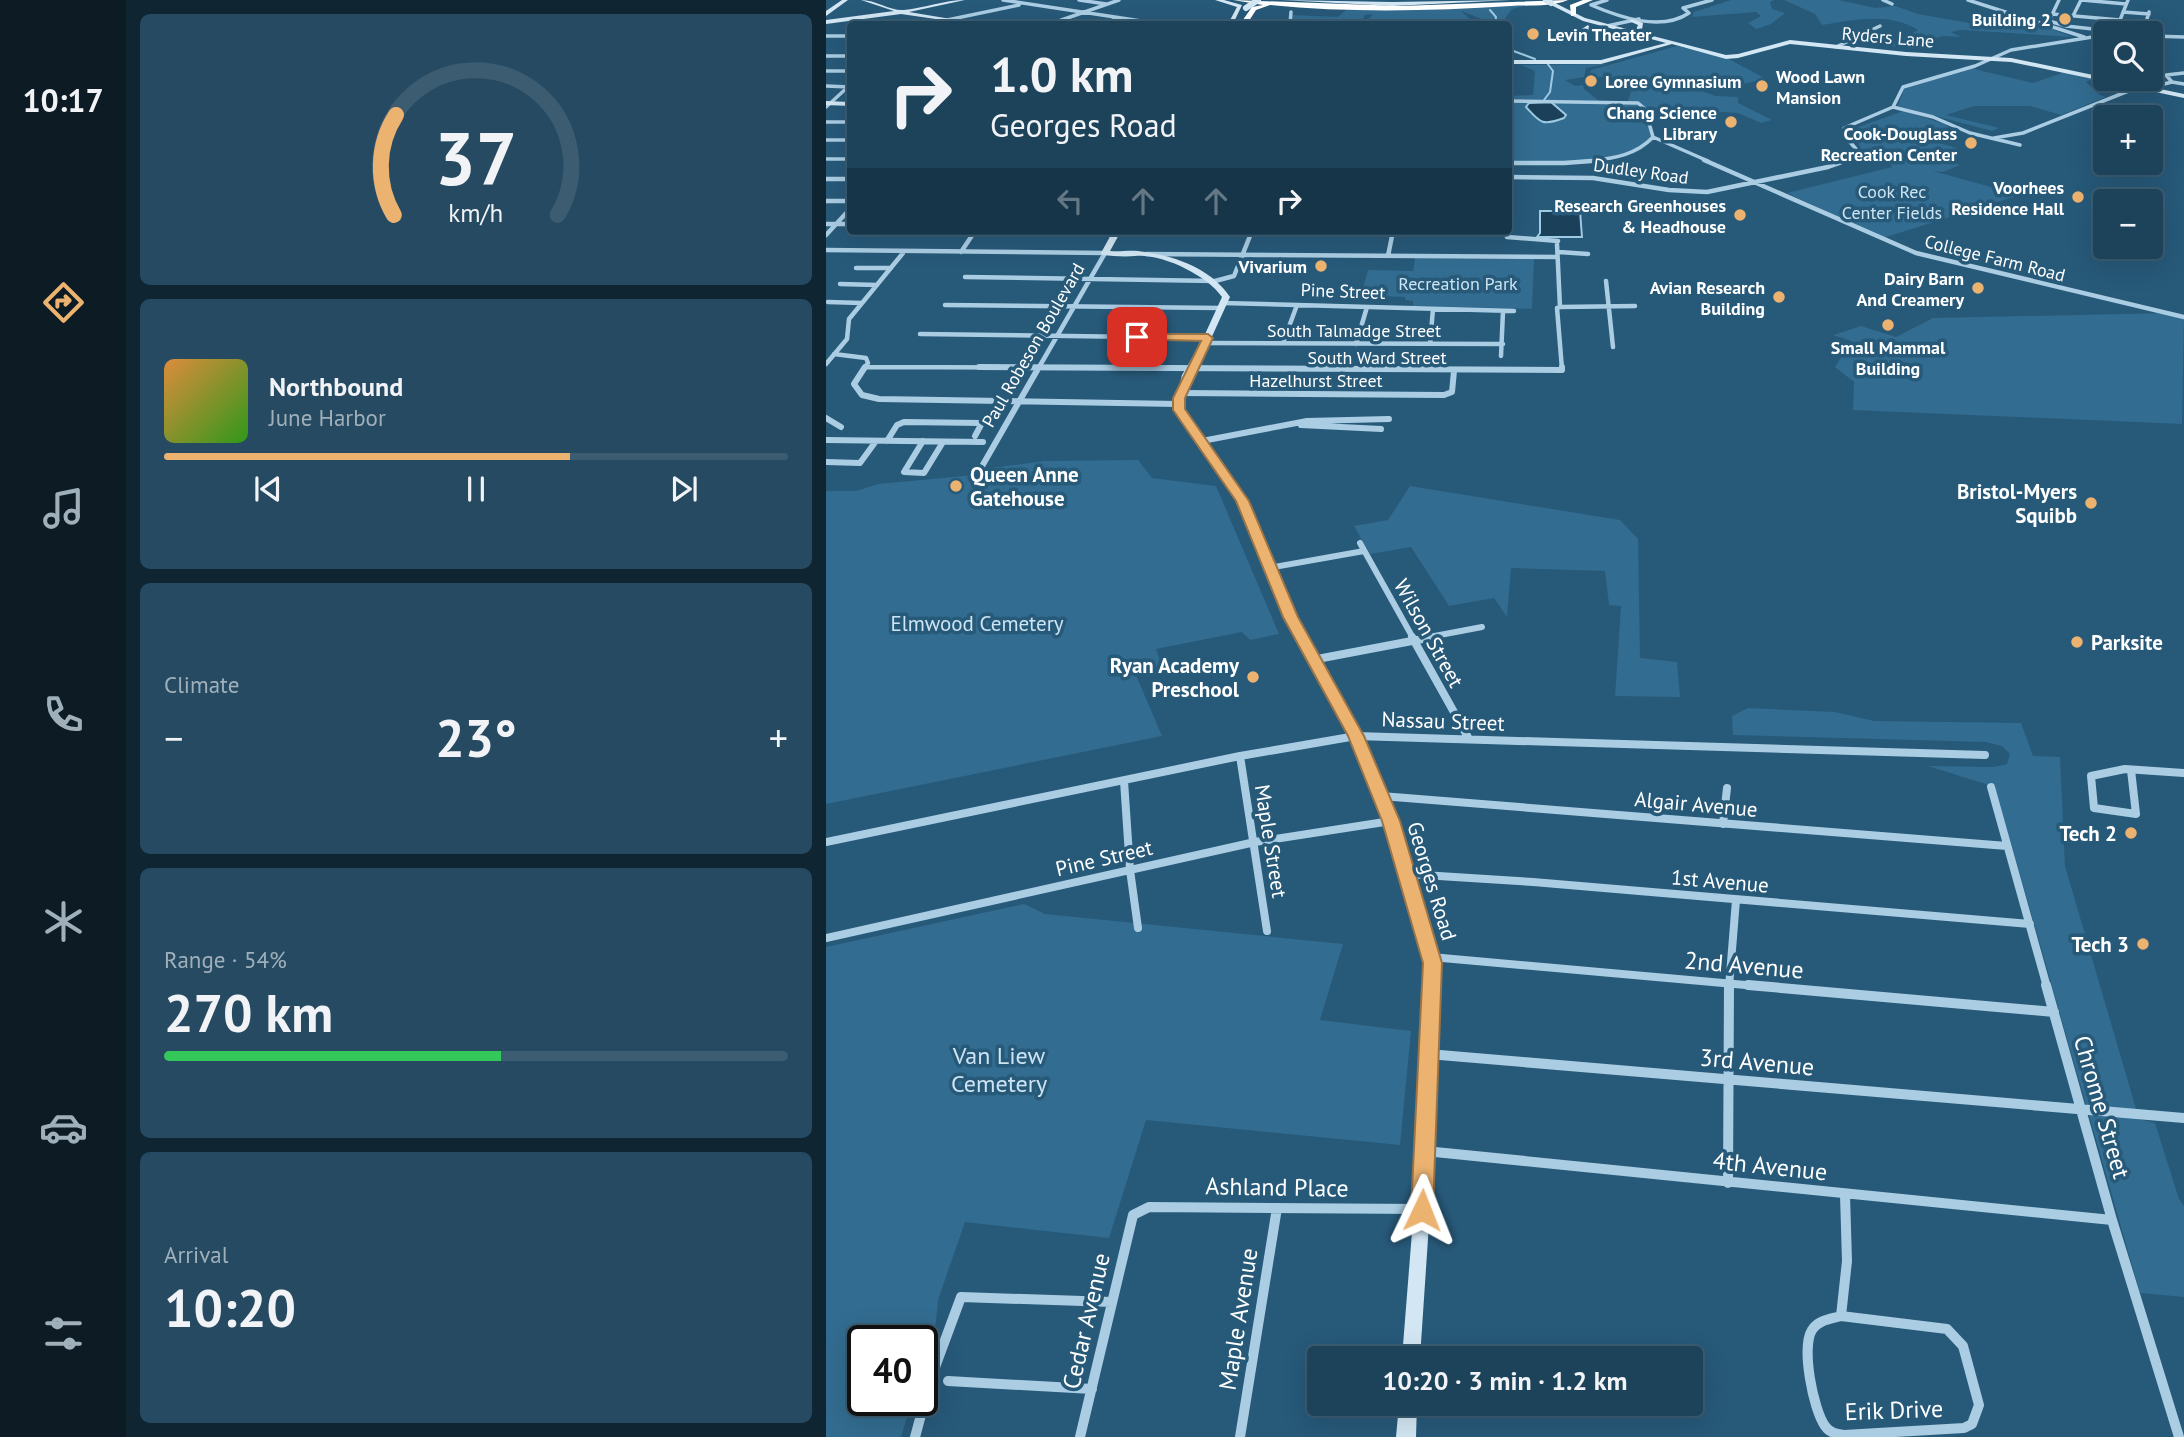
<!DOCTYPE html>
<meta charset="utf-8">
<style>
body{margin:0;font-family:"PT Sans",sans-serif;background:#254a61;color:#f1f3f6;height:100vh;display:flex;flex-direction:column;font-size:26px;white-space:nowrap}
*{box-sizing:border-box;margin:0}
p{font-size:23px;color:#a0b0bb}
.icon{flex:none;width:38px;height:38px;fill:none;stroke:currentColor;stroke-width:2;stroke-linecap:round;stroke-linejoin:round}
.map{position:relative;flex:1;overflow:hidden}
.details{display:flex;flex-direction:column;gap:14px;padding:14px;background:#102532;width:700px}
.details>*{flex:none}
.top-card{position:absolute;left:21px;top:21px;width:665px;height:214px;border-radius:7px;box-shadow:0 7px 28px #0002,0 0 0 2px #3b5c71;background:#1d435b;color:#f1f3f6;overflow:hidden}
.buttons{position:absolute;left:1267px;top:21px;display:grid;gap:14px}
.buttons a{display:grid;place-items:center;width:70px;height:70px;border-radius:7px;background:#1d435b;box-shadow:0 7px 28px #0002,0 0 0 2px #3b5c71;font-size:35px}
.speed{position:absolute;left:21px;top:1325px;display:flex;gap:14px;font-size:35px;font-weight:700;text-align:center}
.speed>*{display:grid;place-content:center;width:91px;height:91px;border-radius:50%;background:#1d435b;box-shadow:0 7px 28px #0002,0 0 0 2px #3b5c71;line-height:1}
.speed .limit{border:4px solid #111;border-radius:10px;background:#fff;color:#111}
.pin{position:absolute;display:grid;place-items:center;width:60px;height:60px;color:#fff;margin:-30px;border-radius:14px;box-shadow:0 4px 10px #0006}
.me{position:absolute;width:77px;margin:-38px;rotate:2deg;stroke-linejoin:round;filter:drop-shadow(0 0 5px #0008)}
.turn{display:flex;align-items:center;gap:24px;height:147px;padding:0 28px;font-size:32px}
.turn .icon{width:91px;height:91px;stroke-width:2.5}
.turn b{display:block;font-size:49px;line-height:60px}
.lanes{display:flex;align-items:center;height:66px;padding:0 28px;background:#0003;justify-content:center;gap:35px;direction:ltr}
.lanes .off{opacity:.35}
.big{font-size:52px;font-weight:800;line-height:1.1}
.details .tile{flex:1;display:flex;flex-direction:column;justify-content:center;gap:10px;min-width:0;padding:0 24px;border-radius:10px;background:#254a61}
.details .dial{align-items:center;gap:0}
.dial svg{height:182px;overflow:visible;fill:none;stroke:#3b5c71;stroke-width:7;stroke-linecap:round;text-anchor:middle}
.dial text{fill:#f1f3f6;stroke:none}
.song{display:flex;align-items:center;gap:21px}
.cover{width:84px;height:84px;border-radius:10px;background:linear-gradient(135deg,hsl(30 70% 55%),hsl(110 70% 35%))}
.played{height:7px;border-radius:4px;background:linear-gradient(90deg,#ebb270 65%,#3b5c71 65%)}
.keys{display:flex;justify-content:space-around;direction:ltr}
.heat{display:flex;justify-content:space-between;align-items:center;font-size:38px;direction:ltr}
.charge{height:10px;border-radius:5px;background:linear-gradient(90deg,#34c759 54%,#3b5c71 0)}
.trip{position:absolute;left:481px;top:1346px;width:396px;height:70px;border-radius:7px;background:#1d435b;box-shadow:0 7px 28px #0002,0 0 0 2px #3b5c71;font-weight:800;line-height:70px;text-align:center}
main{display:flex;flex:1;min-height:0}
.dock{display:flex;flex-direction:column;width:126px;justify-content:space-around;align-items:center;background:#0c1b24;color:#a0b0bb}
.dock .icon{width:49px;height:49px}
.dock .on{color:#ebb270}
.dock b{font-size:32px;color:#f1f3f6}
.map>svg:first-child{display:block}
.green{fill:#326c90}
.water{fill:#1b415a;stroke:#9ecae3;stroke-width:2}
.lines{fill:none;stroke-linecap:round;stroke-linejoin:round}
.stream{stroke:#9ecae3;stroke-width:2}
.street-far4{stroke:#aacde3;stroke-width:3.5}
.street-far3{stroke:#aacde3;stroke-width:4.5}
.street-far2{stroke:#aacde3;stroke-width:6}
.street-far1{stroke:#aacde3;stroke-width:8}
.street{stroke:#aacde3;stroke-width:10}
.secondary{fill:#d2e6f3;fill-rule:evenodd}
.highway{fill:#fff;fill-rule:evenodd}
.secondary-bridge{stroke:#d2e6f3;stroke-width:6}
.route{fill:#ebb270;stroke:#997449;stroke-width:2}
.poi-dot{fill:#ebb270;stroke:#275979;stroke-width:2.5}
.labels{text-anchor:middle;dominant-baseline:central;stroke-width:7;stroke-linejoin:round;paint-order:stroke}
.far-poi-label{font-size:18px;font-weight:bold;fill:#fff;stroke:#275979;text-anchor:end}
.far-street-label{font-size:18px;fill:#fff;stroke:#275979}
.far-park-label{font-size:18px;fill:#cce4f3;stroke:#275979}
.poi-label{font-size:21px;font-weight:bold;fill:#fff;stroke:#275979;text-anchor:end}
.park-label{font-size:21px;fill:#cce4f3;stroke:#275979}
.street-label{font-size:21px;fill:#fff;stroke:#275979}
.near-street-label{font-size:24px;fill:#fff;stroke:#275979}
.near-park-label{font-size:24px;fill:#cce4f3;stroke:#275979}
</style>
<main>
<nav class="dock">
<b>10:17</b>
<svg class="icon on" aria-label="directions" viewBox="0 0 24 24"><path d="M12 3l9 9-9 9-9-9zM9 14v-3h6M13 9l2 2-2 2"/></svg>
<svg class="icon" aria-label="music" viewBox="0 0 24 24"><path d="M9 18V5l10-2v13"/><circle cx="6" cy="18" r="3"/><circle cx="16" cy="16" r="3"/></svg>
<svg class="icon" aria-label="phone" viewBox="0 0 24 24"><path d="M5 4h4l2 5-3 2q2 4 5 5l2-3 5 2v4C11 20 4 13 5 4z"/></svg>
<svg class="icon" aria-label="climate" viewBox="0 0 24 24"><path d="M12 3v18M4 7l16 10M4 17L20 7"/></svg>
<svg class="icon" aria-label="car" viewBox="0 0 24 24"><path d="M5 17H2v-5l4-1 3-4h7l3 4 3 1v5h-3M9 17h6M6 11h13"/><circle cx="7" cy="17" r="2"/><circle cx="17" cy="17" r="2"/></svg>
<svg class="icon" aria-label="filters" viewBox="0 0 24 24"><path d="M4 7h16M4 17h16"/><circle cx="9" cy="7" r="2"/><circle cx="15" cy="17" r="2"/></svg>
</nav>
<section class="details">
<div class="tile dial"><svg viewBox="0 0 100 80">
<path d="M14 69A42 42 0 1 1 86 69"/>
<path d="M14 69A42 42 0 0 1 15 25" stroke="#ebb270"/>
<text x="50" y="56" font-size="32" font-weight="700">37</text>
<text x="50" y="72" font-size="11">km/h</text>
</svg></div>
<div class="tile">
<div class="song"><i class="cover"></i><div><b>Northbound</b><p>June Harbor</p></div></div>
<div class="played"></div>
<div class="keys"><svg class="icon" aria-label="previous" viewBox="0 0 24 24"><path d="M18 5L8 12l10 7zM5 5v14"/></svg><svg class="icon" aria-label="pause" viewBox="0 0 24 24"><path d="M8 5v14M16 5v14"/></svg><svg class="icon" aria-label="next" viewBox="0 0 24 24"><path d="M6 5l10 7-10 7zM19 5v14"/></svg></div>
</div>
<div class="tile"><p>Climate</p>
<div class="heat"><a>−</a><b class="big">23°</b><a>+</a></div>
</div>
<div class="tile"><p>Range · 54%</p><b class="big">270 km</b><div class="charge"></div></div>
<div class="tile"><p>Arrival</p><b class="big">10:20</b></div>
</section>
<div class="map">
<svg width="1358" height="1437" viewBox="0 0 1358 1437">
<rect width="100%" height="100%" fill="#275979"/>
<path class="green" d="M905,0H948L944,2L946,9L959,13L945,24L930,29L922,23L935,16L930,12L866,17L868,12Z
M958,0H1012L1050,8L1069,6L1092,14L1143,23L1199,29L1217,26L1247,37L1135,30L1125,32L1135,37L1118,36L1096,41L1080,39L1094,44V49L1062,46L1092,30C1062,12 1030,20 996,25L989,14Z
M702,5L686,9L675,24H660L661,21L635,11L644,19H625L622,24H528L539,23L547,14L539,15L535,22L520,24L464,23L465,15L512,17L520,10Z
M851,46L901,58L940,79L883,91L858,85L890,96L912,97V103L946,120L935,123L912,113L897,112L856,118L839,111L822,113L827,141L813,151L759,161L683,162L684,96L707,95L709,71L695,65L780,64L760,68L758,77L739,80L749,86L757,85L758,89L773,101H802L807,86L812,85L791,77H763L765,70Z
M1144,68L1207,83L1239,72L1267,79L1260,82L1274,95L1280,97L1235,115L1204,106H1148L1120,115L1173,128L1166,131L1072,106L1079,86L1109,75Z
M1077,111L1119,124L1124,129L1099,139L1131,148L1098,163L1114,158L1134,165L1117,172L1107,171L1194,195L1057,238L961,193L1066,167L1064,163L1034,157L1035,148L1026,134L1030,128Z
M589,258L708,259L706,309L587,306V301L579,300V297L535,295L542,270L587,271Z
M1344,313L1358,316L1356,424L1027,410L1028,382L1009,367L1025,341L1007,335L1035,326L1070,337L1107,318Z
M312,460L326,478L390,486L453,634L424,640L416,632L330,649L336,666L309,673L336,736L0,804V491H30L52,484L160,474L165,468L218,461Z
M584,486L794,520L812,539L814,658L851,662L854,697L789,696L795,606L783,605L779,571L685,568L681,617L668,598L623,606L585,547L544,554L528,526L562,520Z
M922,708L1009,712L1048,721L1195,723L1207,756L1234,757L1239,866L1313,1119L1329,1123L1353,1199L1358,1206V1297L1314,1293L1169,787L1102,766L1168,767L1181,764L1184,754L1176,746L1160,742L907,735L906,716Z
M198,904L219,914L517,944L494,1020L585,1031L574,1145L320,1120L283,1238L139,1222L112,1300L110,1322L96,1366V1340H37V1400H86L75,1437H0V947Z"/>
<path class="water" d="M725,102L740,115L738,118C715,127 713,121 700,107L703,103Z
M714,211H754L756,237H711L714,233Z"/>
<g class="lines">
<path class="stream" d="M664,10L670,17L669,24
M682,49L709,59
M718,100L724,92L727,71L721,63"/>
<path class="street-far4" d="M177,0L335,24
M253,0L280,4
M781,0L765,5C793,17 835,32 863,13L857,8L886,0
M1057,0L1066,4
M1142,0L1258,37
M1233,0L1223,21L1240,26L1285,31L1290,30L1302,0
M1256,0L1300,4
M1297,12L1323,14
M1226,14L1294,20
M1247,16L1255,0
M238,21L261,24
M102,24L193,5
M224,24L293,0
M276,24L291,19
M464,24L465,12
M749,33L813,19
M1317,33L1323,12
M0,36H24
M1325,36L1358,37
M1010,47L1054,26
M0,56H24
M0,71H24
M1346,82L1340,75L1358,73
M0,86L24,87
M1322,88L1346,82L1358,84
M682,101L812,103L819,109L827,137
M0,107L24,85
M1067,107L1107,117L1144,133L1194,145
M0,122H24
M827,137L882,161
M1168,138L1197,133L1315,86
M0,140H24
M0,159H24
M765,161C789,158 810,155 827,137
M1020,161L1030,149L1018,135V128L1067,107L1077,87L1149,66L1185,50L1279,35"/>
<path class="street-far3" d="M878,160L1090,253L1358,317
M682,163H738L779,160
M682,177L767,178L843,190L881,192L1002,167L1022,160
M0,179H24
M0,201H24
M0,224H24
M678,231L681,237L732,241
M0,235L24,209
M731,244L734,307L731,308L736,369
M0,250L279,253
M135,252L149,231
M733,252L762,254
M320,254L731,257
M562,256L567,231
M30,268H65
M139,277L389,281L408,276L426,231
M780,281L787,347
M14,284L51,285
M2,302L36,303
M397,303L688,311
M119,305L394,308
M734,307L809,306
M94,334L382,338
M379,343L677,344
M457,343L471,305
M530,344L541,307
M604,344L607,309
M8,354L40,358L42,363L38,369
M675,356L677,311
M0,364L21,339L23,319L77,253
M39,367L560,369
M212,369L279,253"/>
<path class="street-far2" d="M39,367L28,384L36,395L53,399L352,404
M153,367L736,370V367
M356,393L618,395L626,392L628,371
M0,418L15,427
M475,425L555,429
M0,440L157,442
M61,441L71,425L78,422L156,423L149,436
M97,441L78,472L98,473L117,442
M376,441L481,421L563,419
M0,462L34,463L50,441
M151,475L213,367
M534,543L587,638
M443,568L538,551
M598,638L656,627"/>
<path class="street-far1" d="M586,637L643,739
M486,660L607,637
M414,756L441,931
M1305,770L1310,814L1268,808L1265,776L1299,769L1358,773
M298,781L304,870L312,928
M1165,787L1221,987
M555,796L1181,846
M897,824L901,788
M0,842L414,756L530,736L1159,755
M581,874L707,882L1204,924
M0,938L429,842L565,821
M605,957L942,987
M903,987L910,900"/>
<path class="street" d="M922,985L1228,1012
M1220,985L1286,1220L1353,1437
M602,1054L1358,1118
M599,1151L1286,1220
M902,1183L903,985
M1015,1316L1121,1329L1137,1346L1153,1405L1146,1424L1138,1428L1018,1435C1010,1434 1004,1433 999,1426C987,1409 975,1347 986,1330C992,1320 1005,1319 1015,1316Z
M1015,1316L1021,1261L1019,1195
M122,1381L266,1389
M89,1437L105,1378L135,1297L286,1302
M254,1437L307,1215L323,1207L594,1209
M414,1437L451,1208"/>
<path class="secondary" d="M16,0H22L0,16V11Z
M35,0C50,0 64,11 78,10C99,8 118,0 139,0L83,12L155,24H144L75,14L0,24V20L68,11Z
M389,0H398L416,5L407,24H402L411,7Z
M455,0L567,2L685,0L567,6Z
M725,1L759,18L812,32L810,30L812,25L803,21L806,19L817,23L816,30L823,35L900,55L912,54L964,40L1080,52L1185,58L1358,94V98L1185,62L1080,56L964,44L912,58L900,59L846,44L775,64H682V60H775L840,43L757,21L723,4Z
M762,25L764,28L754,34L749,33Z
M0,101L24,102V106L0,105Z
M287,231H295L284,251C294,252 302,250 312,251C346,255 384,267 404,297L383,343L364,375L358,409L421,501L478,633L536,736L572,821L612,957L605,1194L594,1358H576L589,1194L598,957L558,821L524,736L466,633L411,501L348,409L356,375L375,343L396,297C381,275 335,253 309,256C298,257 287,256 276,255L275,253Z
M573,1404H591L590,1437H570Z"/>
<path class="highway" d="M407,0L574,6L742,0C727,7 702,5 685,6C605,11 524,13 444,5L430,10L421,24H414L426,7L437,5Z
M757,0H767L750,7V15L745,16L744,5Z"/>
<path class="secondary-bridge" d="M720,0L725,3
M420,8L432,0"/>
</g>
<path class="route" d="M311,334H382L387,338L359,398V409L423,501L472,617L538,736L574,821L616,963L607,1210L604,1216L596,1219L589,1216L585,1210L597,963L556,821L522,736L457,617L410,501L347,410V398L375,341L307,339V335Z"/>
<g class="poi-dot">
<circle cx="1239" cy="19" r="7"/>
<circle cx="707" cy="34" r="7"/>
<circle cx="765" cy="81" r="7"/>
<circle cx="936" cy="86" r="7"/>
<circle cx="905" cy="122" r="7"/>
<circle cx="1145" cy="143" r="7"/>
<circle cx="1252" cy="197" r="7"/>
<circle cx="914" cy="215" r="7"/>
<circle cx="495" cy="266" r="7"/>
<circle cx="1152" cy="288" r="7"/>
<circle cx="953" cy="297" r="7"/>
<circle cx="1062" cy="325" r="7"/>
<circle cx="130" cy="486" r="7"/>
<circle cx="1265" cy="503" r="7"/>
<circle cx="1251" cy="642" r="7"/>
<circle cx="427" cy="677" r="7"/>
<circle cx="1305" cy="833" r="7"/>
<circle cx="1317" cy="944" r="7"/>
</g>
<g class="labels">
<g class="far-poi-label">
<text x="1225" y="19">Building 2</text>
<text x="721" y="34" text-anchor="start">Levin Theater</text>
<text x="950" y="76" text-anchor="start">Wood Lawn<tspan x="950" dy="21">Mansion</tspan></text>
<text x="779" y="81" text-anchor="start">Loree Gymnasium</text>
<text x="891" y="112">Chang Science<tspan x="891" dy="21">Library</tspan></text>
<text x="1131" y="133">Cook-Douglass<tspan x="1131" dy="21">Recreation Center</tspan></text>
<text x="1238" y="187">Voorhees<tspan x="1238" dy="21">Residence Hall</tspan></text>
<text x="900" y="205">Research Greenhouses<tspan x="900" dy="21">&amp; Headhouse</tspan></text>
<text x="481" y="266">Vivarium</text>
<text x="1138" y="278">Dairy Barn<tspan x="1138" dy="21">And Creamery</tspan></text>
<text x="939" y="287">Avian Research<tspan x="939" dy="21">Building</tspan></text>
<text x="1062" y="347" text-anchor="middle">Small Mammal<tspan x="1062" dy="21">Building</tspan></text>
</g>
<g class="far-street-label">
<text transform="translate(1062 37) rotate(5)">Ryders Lane</text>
<text transform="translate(815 171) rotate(8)">Dudley Road</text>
<text transform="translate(1169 258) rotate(14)">College Farm Road</text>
<text transform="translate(517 291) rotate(2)">Pine Street</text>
<text x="528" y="330">South Talmadge Street</text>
<text transform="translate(207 345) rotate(-60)">Paul Robeson Boulevard</text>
<text x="551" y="357">South Ward Street</text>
<text x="490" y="380">Hazelhurst Street</text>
</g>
<g class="far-park-label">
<text x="1066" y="191">Cook Rec<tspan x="1066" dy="21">Center Fields</tspan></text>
<text x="632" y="283">Recreation Park</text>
</g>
<g class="poi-label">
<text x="144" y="474" text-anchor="start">Queen Anne<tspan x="144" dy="24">Gatehouse</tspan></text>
<text x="1251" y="491">Bristol-Myers<tspan x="1251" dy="24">Squibb</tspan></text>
<text x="1265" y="642" text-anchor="start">Parksite</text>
<text x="413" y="665">Ryan Academy<tspan x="413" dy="24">Preschool</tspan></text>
<text x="1291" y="833">Tech 2</text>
<text x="1303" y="944">Tech 3</text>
</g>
<g class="park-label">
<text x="151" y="623">Elmwood Cemetery</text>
</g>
<g class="street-label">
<text transform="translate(603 633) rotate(61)">Wilson Street</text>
<text transform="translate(617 721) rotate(2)">Nassau Street</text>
<text transform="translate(870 804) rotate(5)">Algair Avenue</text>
<text transform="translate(445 841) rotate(81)">Maple Street</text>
<text transform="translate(278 858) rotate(-13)">Pine Street</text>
<text transform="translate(606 881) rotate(73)">Georges Road</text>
<text transform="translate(894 881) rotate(5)">1st Avenue</text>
</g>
<g class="near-street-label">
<text transform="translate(918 965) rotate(5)">2nd Avenue</text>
<text transform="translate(931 1062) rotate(5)">3rd Avenue</text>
<text transform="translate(1276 1107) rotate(74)">Chrome Street</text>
<text transform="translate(944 1166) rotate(6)">4th Avenue</text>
<text transform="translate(451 1187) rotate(1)">Ashland Place</text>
<text transform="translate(412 1319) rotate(-81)">Maple Avenue</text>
<text transform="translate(260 1321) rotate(-77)">Cedar Avenue</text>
<text transform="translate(1068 1410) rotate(-2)">Erik Drive</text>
</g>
<g class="near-park-label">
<text x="173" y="1055">Van Liew<tspan x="173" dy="28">Cemetery</tspan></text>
</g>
</g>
</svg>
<div class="buttons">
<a><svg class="icon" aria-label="search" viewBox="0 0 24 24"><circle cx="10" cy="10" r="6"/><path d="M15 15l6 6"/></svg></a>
<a>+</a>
<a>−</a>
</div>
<div class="speed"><div class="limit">40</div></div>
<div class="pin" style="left:311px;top:337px;background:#d93025"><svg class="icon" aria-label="arrive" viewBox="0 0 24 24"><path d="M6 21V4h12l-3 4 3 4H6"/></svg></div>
<svg class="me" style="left:596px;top:1210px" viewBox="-20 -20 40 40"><path d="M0-17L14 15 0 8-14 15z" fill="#ebb270" stroke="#fff" stroke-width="4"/></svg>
<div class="trip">10:20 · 3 min · 1.2 km</div>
<div class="top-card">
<div class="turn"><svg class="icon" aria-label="right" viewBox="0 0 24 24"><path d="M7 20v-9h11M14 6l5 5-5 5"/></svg><div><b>1.0 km</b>Georges Road</div></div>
<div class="lanes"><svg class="icon off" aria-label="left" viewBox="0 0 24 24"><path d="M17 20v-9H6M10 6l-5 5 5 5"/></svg><svg class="icon off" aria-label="ahead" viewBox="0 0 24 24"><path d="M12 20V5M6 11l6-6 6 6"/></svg><svg class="icon off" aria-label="ahead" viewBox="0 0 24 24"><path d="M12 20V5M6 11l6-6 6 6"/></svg><svg class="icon" aria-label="right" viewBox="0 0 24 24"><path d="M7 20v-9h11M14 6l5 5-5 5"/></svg></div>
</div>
</div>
</main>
